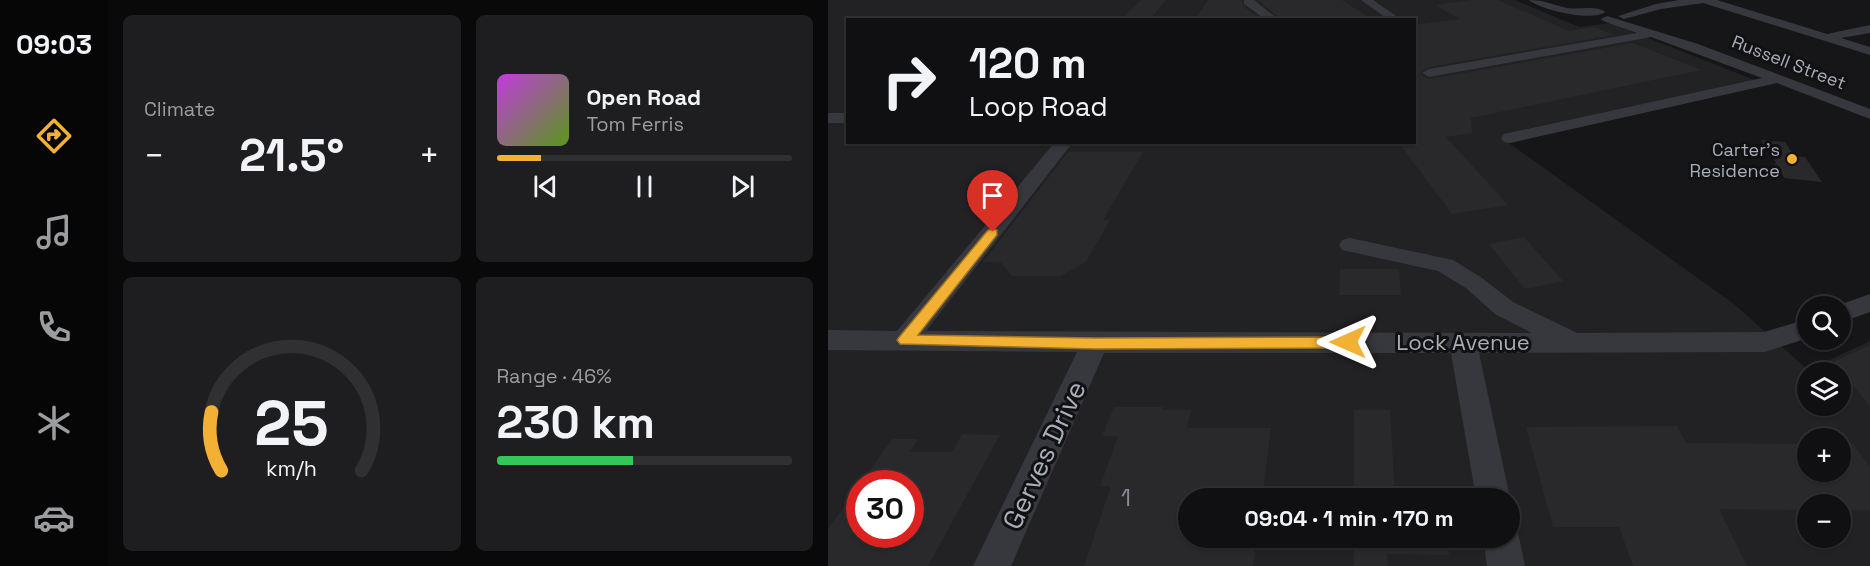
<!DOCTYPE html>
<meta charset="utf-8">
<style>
body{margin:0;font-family:"Space Grotesk",sans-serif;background:#1e1e20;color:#f1f3f6;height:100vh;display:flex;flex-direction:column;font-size:22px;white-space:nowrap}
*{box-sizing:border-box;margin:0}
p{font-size:20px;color:#9c9d9f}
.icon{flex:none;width:33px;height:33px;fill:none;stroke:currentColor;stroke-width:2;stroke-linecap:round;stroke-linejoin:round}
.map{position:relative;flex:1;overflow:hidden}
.details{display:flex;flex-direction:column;gap:15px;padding:15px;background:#09090a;width:720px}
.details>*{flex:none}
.banner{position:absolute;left:18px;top:18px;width:570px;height:126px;border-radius:0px;box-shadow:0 2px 4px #0004,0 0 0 2px #303032;background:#101012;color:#f1f3f6;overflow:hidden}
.buttons{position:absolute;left:969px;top:296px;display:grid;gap:12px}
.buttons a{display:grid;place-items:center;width:54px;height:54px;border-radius:50%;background:#101012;box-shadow:0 2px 4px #0004,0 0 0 2px #303032;font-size:30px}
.speed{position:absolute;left:18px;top:470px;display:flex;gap:12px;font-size:30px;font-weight:700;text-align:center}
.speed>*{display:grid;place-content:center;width:78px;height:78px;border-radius:50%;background:#101012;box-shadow:0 2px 4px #0004,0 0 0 2px #303032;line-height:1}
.speed .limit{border:9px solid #d22;background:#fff;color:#111}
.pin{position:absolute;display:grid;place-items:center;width:51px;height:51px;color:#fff;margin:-62px -26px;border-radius:50% 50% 50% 0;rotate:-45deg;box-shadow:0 0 6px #0007}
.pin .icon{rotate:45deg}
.me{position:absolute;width:66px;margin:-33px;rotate:270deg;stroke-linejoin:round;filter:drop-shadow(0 0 4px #0008)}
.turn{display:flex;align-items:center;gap:21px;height:126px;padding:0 24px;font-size:27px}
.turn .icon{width:78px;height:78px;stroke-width:2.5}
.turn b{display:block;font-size:42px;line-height:51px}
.big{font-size:45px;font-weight:600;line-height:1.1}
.details .widget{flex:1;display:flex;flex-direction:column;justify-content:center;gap:9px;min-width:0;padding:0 21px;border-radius:9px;background:#1e1e20}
.details .dial{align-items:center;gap:0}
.dial svg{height:156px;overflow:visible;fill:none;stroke:#303032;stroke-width:7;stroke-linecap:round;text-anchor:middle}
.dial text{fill:#f1f3f6;stroke:none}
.song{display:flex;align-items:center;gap:18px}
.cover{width:72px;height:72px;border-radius:9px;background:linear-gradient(135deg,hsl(290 70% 55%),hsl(90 70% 35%))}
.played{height:6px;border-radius:3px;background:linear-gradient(90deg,#f2b134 15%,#303032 15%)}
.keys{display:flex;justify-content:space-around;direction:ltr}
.heat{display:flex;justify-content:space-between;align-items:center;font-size:33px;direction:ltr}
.charge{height:9px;border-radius:4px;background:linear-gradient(90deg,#34c759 46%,#303032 0)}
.details .tiles{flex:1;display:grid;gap:15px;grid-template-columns:repeat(2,1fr)}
.trip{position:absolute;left:350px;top:488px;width:342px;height:60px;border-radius:30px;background:#101012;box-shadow:0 2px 4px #0004,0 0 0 2px #303032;font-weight:600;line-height:60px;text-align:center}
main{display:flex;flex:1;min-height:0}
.dock{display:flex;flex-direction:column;width:108px;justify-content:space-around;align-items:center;background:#060607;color:#9c9d9f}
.dock .icon{width:42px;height:42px}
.dock .current{color:#f2b134}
.dock b{font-size:27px;color:#f1f3f6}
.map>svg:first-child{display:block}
.built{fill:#222225;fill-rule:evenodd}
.building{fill:#29292c}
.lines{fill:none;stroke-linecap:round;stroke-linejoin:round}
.minor{fill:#37383d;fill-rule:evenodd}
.route{fill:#f2b134;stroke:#9d7322;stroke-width:1.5}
.poi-dot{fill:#f2b134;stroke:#111113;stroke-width:2}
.labels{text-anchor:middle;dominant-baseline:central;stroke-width:6;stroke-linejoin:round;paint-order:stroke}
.far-street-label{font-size:18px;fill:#a8adb8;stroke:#111113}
.far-poi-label{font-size:18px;fill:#a8adb8;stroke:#111113;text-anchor:end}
.street-label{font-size:22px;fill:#a8adb8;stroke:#111113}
.near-number-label{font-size:24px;fill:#888b94}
.near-street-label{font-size:27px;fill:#a8adb8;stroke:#111113}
</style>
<main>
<nav class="dock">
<b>09:03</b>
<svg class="icon current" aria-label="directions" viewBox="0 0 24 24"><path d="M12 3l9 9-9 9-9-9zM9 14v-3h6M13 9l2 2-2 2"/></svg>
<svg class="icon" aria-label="music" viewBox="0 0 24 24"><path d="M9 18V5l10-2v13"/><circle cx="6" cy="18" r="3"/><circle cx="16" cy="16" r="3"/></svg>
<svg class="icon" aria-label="phone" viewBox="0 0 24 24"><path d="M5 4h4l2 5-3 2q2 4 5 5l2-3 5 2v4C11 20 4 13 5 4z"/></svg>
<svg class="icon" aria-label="climate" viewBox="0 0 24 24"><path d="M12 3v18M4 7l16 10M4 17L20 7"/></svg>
<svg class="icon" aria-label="car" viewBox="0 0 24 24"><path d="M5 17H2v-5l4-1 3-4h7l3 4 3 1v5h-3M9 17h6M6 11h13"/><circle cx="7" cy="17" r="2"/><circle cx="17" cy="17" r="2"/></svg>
</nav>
<section class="details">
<div class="tiles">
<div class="widget"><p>Climate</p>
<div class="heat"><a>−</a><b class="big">21.5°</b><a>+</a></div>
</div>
<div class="widget">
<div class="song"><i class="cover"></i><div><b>Open Road</b><p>Tom Ferris</p></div></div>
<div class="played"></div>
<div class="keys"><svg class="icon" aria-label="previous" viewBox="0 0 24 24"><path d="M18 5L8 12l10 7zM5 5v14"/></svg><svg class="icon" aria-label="pause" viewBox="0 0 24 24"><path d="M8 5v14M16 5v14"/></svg><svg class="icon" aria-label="next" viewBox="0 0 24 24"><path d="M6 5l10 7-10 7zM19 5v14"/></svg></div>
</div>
<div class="widget dial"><svg viewBox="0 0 100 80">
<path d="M14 69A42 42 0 1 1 86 69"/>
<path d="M14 69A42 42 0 0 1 9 39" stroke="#f2b134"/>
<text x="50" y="56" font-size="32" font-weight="700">25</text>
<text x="50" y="72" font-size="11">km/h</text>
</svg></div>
<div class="widget"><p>Range · 46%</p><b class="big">230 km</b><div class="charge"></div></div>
</div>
</section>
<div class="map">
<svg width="1042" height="566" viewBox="0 0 1042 566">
<rect width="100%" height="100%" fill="#161618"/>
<path class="built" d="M0,0H687L751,27L782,23L939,85L681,143L906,304L980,370L1042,341V566H0ZM20,20H586V142H20ZM980,372H1012V405H980ZM980,438H1012V471H980ZM32,483H82V534H32ZM360,498H681V537H360ZM980,504H1012V537H980Z"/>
<path class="building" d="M313,0H338L321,20H292Z
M380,0H414L415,6L432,18L367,20Z
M430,0H514L545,20H454Z
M642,0H670L741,31L766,27L786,35L601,67L593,71V75L601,79L805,43L873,70L643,118L644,133L618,137L680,205L624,214L570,142H586V25L632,19L607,5Z
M933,140L957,142L966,156L977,157L994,182L956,178L955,175L938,172L948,163Z
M240,152H315L275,220H282L258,262L233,276H184L172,262H155Z
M696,237L735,281L697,289L661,244Z
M512,269H571L573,295H511Z
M1042,345V406L1005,362Z
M286,407H335L334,410H363L359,428H443L434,498H360V537H429L425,566H256L283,486H272L290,436H274Z
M526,410H562L567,498H526Z
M849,426L858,443L980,444V471H1012V444H1025L1042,467V510H1012V504H980V510L891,509L919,566H805L791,527H725L698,427Z
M134,434L172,435L100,566H0V529L32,485V534H82V483H33L64,439H90L82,452H124Z
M526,537H619L621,555L559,554L560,566H526Z"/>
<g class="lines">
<path class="minor" d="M416,0H426L451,20H438L416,4Z
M533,0H545L574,20H561Z
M701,0C717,0 725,5 739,8C751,10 768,5 777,12C764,22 713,10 701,0Z
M851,0H889L999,34L1042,25V33L1013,38L1042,47V55L875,3L833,9L796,19L790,16L828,4Z
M779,16L870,44L1042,109V119L949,83L682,143L676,142L673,138L676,134L934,78L823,37L601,77L594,73L601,69L809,33L775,21L773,19Z
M0,113H20V123H0Z
M227,142H245L98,331L704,333L667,314L638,288L610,271L514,250L511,245L514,240L522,238L625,260L654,278L685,302L749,333L936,332L980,319V338L937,352L651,353L682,498L681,501V498H648L623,353H276L183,566H145L249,352L0,350V330L69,331Z
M1042,294V312L1012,323V306H1008Z
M681,523L686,525L691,537L697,566H659L655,537H681Z"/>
</g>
<path class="route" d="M165,229L169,230V235L90,335L267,338L520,337L525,338L528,342L525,346L520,348L267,349L72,344L69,340L72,336L160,230Z"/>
<circle class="poi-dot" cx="964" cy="159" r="6"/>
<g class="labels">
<g class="far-street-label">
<text transform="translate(961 62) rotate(21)">Russell Street</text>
</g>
<g class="far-poi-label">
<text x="952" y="149">Carter's<tspan x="952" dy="21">Residence</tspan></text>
</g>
<g class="street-label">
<text x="635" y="342">Lock Avenue</text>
</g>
<g class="near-number-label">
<text x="298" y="497">1</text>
</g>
<g class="near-street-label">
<text transform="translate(216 455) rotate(-65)">Gerves Drive</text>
</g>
</g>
</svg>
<div class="buttons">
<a><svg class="icon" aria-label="search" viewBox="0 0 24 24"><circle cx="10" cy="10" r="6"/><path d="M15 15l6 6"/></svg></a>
<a><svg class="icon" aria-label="layers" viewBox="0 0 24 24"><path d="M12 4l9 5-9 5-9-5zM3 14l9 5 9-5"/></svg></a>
<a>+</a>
<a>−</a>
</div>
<div class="speed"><div class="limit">30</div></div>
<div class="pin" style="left:165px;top:232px;background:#d93025"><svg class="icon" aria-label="arrive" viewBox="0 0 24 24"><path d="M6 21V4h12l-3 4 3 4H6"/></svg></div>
<svg class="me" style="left:520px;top:342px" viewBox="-20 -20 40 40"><path d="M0-17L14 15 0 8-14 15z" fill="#f2b134" stroke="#fff" stroke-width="4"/></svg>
<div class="trip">09:04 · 1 min · 170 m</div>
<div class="banner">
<div class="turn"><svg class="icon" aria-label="right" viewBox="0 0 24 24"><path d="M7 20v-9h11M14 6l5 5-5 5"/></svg><div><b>120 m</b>Loop Road</div></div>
</div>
</div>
</main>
